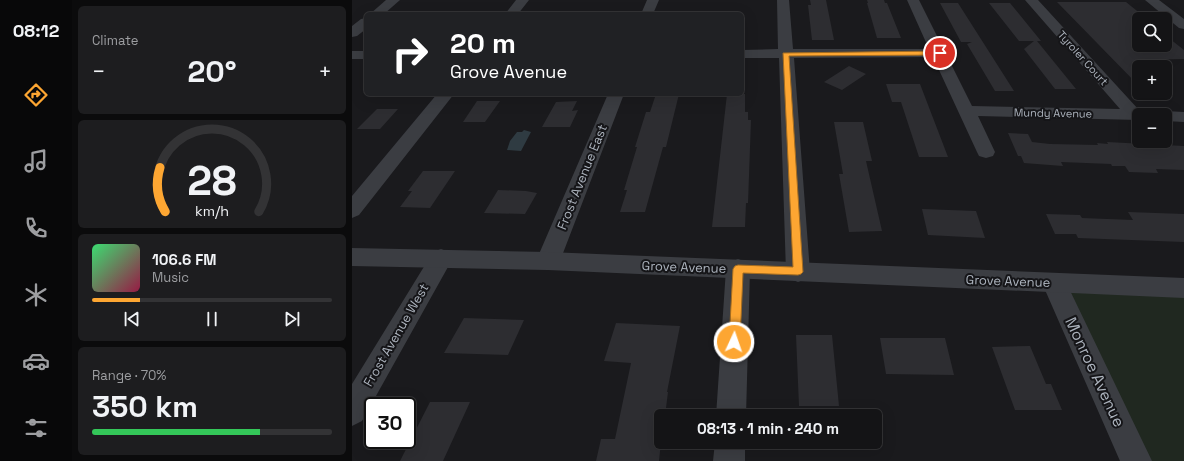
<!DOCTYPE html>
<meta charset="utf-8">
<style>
body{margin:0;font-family:"Space Grotesk",sans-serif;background:#1d1d1f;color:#f1f3f6;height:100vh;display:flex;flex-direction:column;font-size:15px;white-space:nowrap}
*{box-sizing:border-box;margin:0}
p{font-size:13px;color:#9d9ea1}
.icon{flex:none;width:22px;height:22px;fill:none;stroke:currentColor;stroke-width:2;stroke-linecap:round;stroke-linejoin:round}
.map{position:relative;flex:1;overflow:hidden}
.details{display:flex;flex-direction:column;gap:6px;padding:6px;background:#0b0b0c;width:280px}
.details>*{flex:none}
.top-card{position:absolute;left:12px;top:12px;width:380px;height:84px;border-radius:6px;box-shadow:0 4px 16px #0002,0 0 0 1px #333335;background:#202124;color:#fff;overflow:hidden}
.fabs{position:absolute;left:780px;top:12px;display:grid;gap:8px}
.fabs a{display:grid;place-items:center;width:40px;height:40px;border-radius:6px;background:#141416;box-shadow:0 4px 16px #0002,0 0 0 1px #333335;font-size:20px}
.speed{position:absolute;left:12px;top:397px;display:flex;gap:8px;font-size:20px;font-weight:700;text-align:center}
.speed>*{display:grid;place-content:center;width:52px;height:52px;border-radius:50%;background:#141416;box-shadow:0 4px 16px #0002,0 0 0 1px #333335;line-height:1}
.speed .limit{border:2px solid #111;border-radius:6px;background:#fff;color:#111}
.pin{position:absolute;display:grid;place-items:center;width:34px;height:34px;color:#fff;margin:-17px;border:2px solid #fff;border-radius:50%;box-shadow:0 1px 4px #0007}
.me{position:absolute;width:44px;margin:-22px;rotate:3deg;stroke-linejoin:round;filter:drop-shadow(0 0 3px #0008)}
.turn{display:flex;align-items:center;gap:14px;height:84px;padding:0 20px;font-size:18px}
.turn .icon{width:52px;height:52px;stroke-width:2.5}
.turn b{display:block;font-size:28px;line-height:34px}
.big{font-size:30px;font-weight:600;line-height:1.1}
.details .widget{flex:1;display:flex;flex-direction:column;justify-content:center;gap:6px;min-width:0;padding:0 14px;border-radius:6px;background:#1d1d1f}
.details .dial{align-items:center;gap:0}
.dial svg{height:104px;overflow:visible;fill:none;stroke:#333335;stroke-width:7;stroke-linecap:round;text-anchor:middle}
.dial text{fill:#f1f3f6;stroke:none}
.song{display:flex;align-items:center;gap:12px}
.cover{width:48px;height:48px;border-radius:6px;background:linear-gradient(135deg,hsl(140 70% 55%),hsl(340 70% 35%))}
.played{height:4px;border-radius:2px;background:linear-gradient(90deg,#fda632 20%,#333335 20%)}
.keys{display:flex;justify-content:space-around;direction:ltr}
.heat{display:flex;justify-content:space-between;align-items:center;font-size:22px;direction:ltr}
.charge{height:6px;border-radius:3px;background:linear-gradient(90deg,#34c759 70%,#333335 0)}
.trip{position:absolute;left:302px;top:409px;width:228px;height:40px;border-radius:6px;background:#141416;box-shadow:0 4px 16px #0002,0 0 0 1px #333335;font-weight:600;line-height:40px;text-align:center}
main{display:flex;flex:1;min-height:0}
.menu{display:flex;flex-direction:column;width:72px;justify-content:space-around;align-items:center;background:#080809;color:#9d9ea1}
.menu .icon{width:28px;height:28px}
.menu .selected{color:#fda632}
.menu b{font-size:18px;color:#f1f3f6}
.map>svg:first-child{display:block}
.green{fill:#202820}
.water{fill:#2f3b42}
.building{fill:#2d2d31}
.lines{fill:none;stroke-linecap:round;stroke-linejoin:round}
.minor{fill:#3b3d42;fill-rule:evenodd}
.tertiary{fill:#3b3d42;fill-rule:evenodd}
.route{fill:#fda632;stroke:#a46c20}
.labels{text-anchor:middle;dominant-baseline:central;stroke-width:4;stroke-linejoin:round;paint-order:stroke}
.far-street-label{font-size:11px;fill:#acb3bd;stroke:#151518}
.street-label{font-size:13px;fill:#acb3bd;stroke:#151518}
.near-street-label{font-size:16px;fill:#acb3bd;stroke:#151518}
</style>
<main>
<nav class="menu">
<b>08:12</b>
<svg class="icon selected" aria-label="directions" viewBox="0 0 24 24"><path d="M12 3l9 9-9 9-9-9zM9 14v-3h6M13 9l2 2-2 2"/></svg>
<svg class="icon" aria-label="music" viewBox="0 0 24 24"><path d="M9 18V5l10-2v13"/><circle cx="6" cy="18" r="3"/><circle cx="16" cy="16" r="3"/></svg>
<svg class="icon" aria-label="phone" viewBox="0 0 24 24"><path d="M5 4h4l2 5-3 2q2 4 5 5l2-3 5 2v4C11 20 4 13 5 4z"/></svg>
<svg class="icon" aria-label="climate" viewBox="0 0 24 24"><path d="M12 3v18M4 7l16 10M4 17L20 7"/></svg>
<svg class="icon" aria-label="car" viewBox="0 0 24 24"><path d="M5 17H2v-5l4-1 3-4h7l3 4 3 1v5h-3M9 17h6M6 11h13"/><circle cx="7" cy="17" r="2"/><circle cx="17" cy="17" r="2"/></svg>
<svg class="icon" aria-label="filters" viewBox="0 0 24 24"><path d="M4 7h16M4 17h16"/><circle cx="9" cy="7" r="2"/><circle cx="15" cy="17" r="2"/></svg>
</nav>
<section class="details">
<div class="widget"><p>Climate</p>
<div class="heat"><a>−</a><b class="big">20°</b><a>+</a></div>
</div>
<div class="widget dial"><svg viewBox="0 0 100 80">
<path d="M14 69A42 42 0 1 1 86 69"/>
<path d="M14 69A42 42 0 0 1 10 35" stroke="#fda632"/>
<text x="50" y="56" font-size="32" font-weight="700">28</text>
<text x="50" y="72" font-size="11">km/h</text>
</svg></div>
<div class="widget">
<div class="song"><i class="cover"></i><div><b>106.6 FM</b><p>Music</p></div></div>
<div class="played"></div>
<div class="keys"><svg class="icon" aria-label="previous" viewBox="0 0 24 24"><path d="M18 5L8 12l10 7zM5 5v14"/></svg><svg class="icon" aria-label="pause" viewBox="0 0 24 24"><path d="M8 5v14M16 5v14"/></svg><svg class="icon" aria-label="next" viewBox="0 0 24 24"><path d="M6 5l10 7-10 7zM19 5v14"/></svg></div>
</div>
<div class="widget"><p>Range · 70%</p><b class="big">350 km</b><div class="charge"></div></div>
</section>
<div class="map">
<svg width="832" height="461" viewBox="0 0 832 461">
<rect width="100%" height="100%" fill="#1a1a1d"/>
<path class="green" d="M702,283L832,292V461H784Z"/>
<path class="water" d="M172,130L179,132L169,151L155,150L158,141L165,132H170Z"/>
<path class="building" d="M458,0H474L482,40H460L456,5H459Z
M515,0H532L533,3H535L549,38H525L515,3H516Z
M705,2H774L795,19H787V45H813V35L832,50V59L784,60L792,67H787V86Z
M588,3H606L662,91H643L615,44L620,42H609Z
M637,3H658L689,41H685L724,89H703L672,49L682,41H667Z
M497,66L514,74L490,90L472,82Z
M534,84H568L596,157H567L549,102H540Z
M813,88L821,95L796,96L794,93H813Z
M304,94H327L314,147H311L293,212H268L275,190H272L285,147H283L294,112H298Z
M375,94H393V112H396V120H399L396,203H394L393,227H360Z
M125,101H148L133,122H111Z
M225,101L220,111L226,110L218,127H190L204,102Z
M25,109H46L28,129H5Z
M482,122H511L520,161H514L530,231L497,232L487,174H491Z
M656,133L676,134L680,142L698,144L746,145L745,143L756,144L755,142L832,146V170L804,169L806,173L777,172L773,166H760L759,164L709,162L711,166L672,163L669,156H666Z
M71,171H103L78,208L48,207L60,191H56Z
M146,190L174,191L185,193L173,214L132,213Z
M570,209L624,211L633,238L576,235Z
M776,212L832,214V242L726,238L724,234H703L694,214L728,215L730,218L781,220Z
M112,318L172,320L156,355L92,353Z
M264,323L328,326L315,392H316L313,416H309V442L307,461H244L249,439H263L279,363L252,361Z
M444,335H480L487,406H447Z
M528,338H593L602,375L534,374Z
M678,346L694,384H699L710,410H663L640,347Z
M78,402H118L91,461H48Z"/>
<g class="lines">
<path class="minor" d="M34,0H48L32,14H18Z
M164,0H177L166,14H153Z
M295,0H307L301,14H289Z
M425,0H437L441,49H577L555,0H567L620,106L768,109L673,0H686L787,110L793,111L796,115H787V120L626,116L643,152L641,156L634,158L627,156L625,152L581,57L442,58L458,272L454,279L446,282L438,279L434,272L427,58H390V50L426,49Z
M793,0H807L832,19V29L827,28Z
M14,18V29L5,36L0,37V26L9,19Z
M0,51H14V59H0Z
M85,94H102L7,215L0,218V196Z
M256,94H272L208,261L204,268L196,270L188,268L184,261Z
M813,111L832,112V122L813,121V115H805L807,112Z
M89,249L97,252L101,258L10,421L0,426V384L81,252Z
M386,259L394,262L398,269L394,416H364L374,269L378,262Z
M702,273L711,276L800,461H768L690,283L693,276Z
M363,442H393V461H361Z"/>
<path class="tertiary" d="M0,248L196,252L832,278V298L196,270L0,266Z"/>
</g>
<path class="route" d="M588,51L590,52V55L437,56L451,272L449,274L446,275L391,273L388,342L386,346L382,347L379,346L377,342L381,269L383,266L386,265L441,267L431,53Z"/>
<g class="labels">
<g class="far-street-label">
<text transform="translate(731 58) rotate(48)">Tyroler Court</text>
<text transform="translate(701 113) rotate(1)">Mundy Avenue</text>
</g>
<g class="street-label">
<text transform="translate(230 177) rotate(-68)">Frost Avenue East</text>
<text transform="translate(332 267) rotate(2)">Grove Avenue</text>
<text transform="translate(656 281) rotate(2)">Grove Avenue</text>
<text transform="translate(44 335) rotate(-60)">Frost Avenue West</text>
</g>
<g class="near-street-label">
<text transform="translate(743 372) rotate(65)">Monroe Avenue</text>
</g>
</g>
</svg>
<div class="fabs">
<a><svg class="icon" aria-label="search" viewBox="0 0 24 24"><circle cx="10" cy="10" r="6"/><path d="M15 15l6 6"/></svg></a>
<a>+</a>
<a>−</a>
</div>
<div class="speed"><div class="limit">30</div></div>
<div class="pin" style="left:588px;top:53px;background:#d93025"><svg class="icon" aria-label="arrive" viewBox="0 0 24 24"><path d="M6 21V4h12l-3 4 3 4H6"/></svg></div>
<svg class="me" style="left:382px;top:342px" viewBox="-20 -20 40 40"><circle r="17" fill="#fda632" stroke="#fff" stroke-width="3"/><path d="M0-11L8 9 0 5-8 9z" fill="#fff"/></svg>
<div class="trip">08:13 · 1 min · 240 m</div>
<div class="top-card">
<div class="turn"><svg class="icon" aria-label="right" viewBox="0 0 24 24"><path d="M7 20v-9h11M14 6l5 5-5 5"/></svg><div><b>20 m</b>Grove Avenue</div></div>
</div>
</div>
</main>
